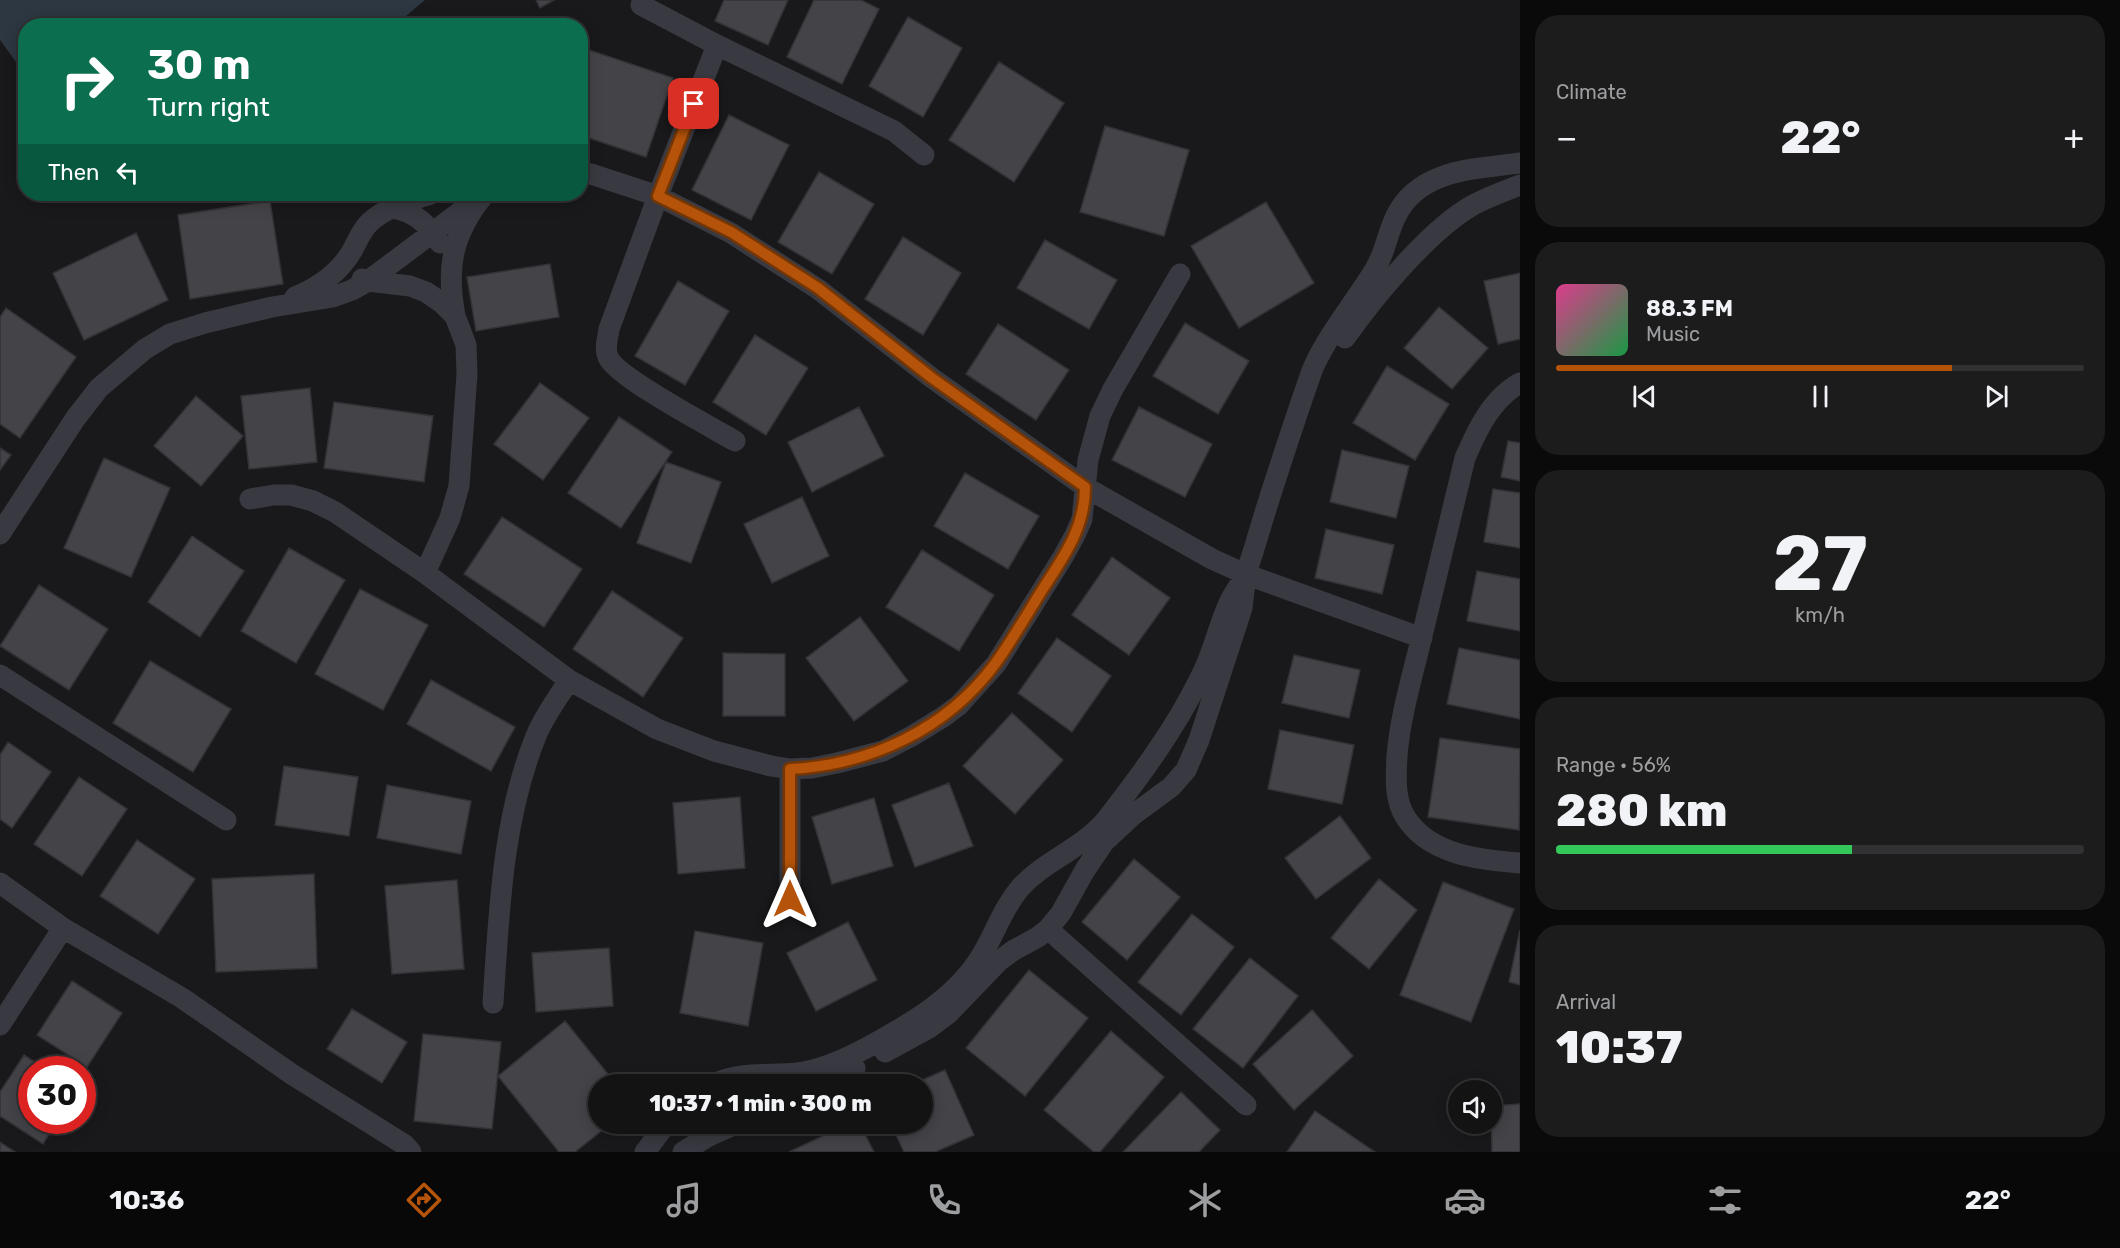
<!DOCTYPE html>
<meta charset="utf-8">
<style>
body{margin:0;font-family:Rubik,sans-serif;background:#1c1c1d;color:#f1f3f6;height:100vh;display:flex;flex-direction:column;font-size:22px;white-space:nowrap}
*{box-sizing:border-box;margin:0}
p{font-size:20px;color:#9d9ea0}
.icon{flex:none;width:33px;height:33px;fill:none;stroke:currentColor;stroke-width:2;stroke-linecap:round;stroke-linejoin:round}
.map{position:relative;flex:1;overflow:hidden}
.sheet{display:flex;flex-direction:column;gap:15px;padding:15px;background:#0a0a0b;width:600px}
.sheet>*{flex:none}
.hud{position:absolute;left:18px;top:18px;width:570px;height:183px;border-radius:24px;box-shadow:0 3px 15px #0003,0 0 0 2px #323234;background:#0b6e4f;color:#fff;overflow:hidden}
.fabs{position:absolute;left:1448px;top:1080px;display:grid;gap:12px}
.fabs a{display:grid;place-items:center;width:54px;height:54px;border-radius:50%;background:#131314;box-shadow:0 3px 15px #0003,0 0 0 2px #323234;font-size:30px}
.speed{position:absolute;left:18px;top:1056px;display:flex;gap:12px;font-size:30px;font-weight:700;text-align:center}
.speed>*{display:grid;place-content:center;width:78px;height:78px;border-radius:50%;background:#131314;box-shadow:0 3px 15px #0003,0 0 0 2px #323234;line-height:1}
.speed .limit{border:9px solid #d22;background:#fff;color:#111}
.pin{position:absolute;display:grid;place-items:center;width:51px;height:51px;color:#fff;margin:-26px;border-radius:12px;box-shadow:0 3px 9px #0006}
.me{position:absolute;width:66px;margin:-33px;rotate:0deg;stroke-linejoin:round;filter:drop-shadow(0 0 4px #0008)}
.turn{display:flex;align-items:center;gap:21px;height:126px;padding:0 30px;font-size:27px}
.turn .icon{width:78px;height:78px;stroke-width:2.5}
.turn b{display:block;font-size:42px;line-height:51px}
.then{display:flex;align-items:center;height:57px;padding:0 30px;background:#0003;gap:12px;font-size:22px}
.big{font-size:45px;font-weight:800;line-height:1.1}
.sheet .tile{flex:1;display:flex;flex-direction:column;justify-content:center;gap:9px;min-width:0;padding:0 21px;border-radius:24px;background:#1c1c1d}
.sheet .dial{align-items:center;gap:0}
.dial b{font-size:78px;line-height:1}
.song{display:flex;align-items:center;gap:18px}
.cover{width:72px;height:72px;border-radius:9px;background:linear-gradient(135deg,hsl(330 70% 55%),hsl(140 70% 35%))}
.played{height:6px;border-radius:3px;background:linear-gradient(90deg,#b45309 75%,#323234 75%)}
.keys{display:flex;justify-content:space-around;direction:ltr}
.heat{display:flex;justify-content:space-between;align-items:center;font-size:33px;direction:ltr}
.charge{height:9px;border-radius:4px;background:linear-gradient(90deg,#34c759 56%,#323234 0)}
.trip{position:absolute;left:588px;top:1074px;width:345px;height:60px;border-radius:30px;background:#131314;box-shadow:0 3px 15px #0003,0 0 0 2px #323234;font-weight:800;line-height:60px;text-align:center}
.tab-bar{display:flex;height:96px;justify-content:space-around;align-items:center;background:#080808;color:#9d9ea0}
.tab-bar .icon{width:42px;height:42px}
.tab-bar .active{color:#b45309}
.tab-bar b{font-size:27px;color:#f1f3f6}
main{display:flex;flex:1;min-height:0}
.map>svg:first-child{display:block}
.water{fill:#2d3741}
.building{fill:#434348;stroke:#333237;stroke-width:1.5}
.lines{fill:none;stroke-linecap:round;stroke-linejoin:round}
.street{stroke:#393a41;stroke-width:21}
.route-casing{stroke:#753606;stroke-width:15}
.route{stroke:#b45309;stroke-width:10}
</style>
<main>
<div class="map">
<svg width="1520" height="1152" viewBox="0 0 1520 1152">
<rect width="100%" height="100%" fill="#19191b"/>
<path class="water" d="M0,0H425L400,21L389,25L26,26L25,74L0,40Z"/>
<path class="building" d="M536,0H554L540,8Z
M724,0H788L768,45L715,21Z
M814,0H861L879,9L842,84L787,57Z
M908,17L962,48L923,117L869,86Z
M580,47L673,78L646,157L580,135Z
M999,62L1064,103L1014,182L949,140Z
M729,115L789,145L751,220L692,190Z
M1105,126L1189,150L1164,236L1080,212Z
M819,172L874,204L832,274L778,242Z
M270,201L283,284L190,299L178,215Z
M1266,202L1314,283L1239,328L1191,246Z
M136,233L168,300L84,340L53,273Z
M903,237L961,273L923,335L865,299Z
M1045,240L1117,280L1089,329L1017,288Z
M550,264L559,317L476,331L467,277Z
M1520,273V339L1498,344L1484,281Z
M678,281L729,311L685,385L635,356Z
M1439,307L1488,348L1452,389L1404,348Z
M6,308L76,357L20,438L0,424V317Z
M1185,323L1249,361L1218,414L1153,376Z
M998,324L1069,370L1036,420L966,374Z
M755,335L808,368L766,435L713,402Z
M1387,366L1449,404L1415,460L1353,423Z
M540,383L589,418L543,480L494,444Z
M310,388L317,462L249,469L241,396Z
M196,396L243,436L201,486L154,446Z
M334,402L433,416L424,482L324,468Z
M859,407L884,456L812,492L788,442Z
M1139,407L1212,444L1185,497L1112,460Z
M619,417L672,452L621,528L568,493Z
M1508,441L1520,443V481L1501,477Z
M0,448L11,455L0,470Z
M1342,450L1409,466L1396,518L1330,502Z
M104,458L170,488L131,577L64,548Z
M666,462L721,482L691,563L637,543Z
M965,473L1039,516L1008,569L934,526Z
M1493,489L1520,493V548L1484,542Z
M802,497L829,556L772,583L744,524Z
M502,517L582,569L544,627L464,574Z
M1326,529L1394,545L1382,594L1315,578Z
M192,536L244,571L200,637L148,602Z
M289,548L345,580L296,663L241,631Z
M922,550L994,595L959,651L886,607Z
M1112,557L1170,598L1129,655L1072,615Z
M1477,571L1520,579V631L1467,621Z
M39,585L108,629L69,690L0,646Z
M360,589L428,625L383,710L315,674Z
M612,591L683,638L643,697L573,649Z
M860,617L908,681L854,721L806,658Z
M1057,638L1111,676L1072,732L1018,693Z
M1459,648L1520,660V719L1447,704Z
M723,653L785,654V716H723Z
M1294,655L1360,670L1349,718L1282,703Z
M150,661L231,709L193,772L113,723Z
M431,680L515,727L491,771L407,724Z
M1012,713L1063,760L1015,814L963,766Z
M1280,730L1354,745L1342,804L1268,789Z
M1440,738L1520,749L1519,830L1428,817Z
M8,742L51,772L12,828L0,819V755Z
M284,766L358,777L349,836L275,825Z
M79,777L127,809L82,876L34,844Z
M949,783L973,846L915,867L892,805Z
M387,785L471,801L461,854L377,838Z
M740,797L745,868L678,874L673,803Z
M874,798L893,866L832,884L812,817Z
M1340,816L1371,858L1316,899L1285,858Z
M137,840L195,879L158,934L100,896Z
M1134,859L1180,897L1127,960L1082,922Z
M314,874L317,968L216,972L212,879Z
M1379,879L1417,910L1369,969L1331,938Z
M457,880L464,969L392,974L385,886Z
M1443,882L1514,909L1471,1022L1400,995Z
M1192,914L1234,947L1181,1015L1138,982Z
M848,922L877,980L816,1011L787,953Z
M1520,930V985L1509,982Z
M695,931L763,943L748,1026L680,1013Z
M609,948L613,1006L536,1012L532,953Z
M1250,958L1298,996L1243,1068L1193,1029Z
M1029,970L1088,1018L1025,1096L966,1048Z
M72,981L122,1013L87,1067L37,1035Z
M352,1009L407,1042L382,1083L327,1049Z
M1312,1010L1353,1056L1294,1110L1253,1064Z
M565,1021L616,1084H598V1124H610L575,1152H559L498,1076Z
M1111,1031L1164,1077L1100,1152H1094L1044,1110Z
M423,1034L501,1042L492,1129L414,1121Z
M24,1055L47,1070H32V1120H58L43,1144L0,1116V1092Z
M945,1070L974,1135L935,1152H904L891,1124H922V1084H913Z
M1181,1092L1220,1130L1199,1152H1123Z
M1520,1104V1152H1492L1491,1106Z
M1315,1111L1375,1152H1287Z
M848,1124H860L874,1152H789Z
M0,1142L15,1152H0Z"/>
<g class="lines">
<path class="street" d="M641,5L717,45L894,131L924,155
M717,45L658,196L609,329C608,338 604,348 608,357C616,377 711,427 735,441
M580,173L591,174L658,196L731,233L818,289L932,378L1085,487L1212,559L1245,574L1422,638
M392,208C415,211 428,225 440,243
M362,279L368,281L472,203
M295,297C317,288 339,273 352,251C357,242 361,231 369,223C386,207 409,201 431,194
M1345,338C1374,297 1429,230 1473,205C1488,197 1504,191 1520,185
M1520,383C1492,398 1477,430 1465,458C1450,520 1435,582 1420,644C1411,681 1400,718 1397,756C1396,776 1394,800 1406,818C1430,855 1480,860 1520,863
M250,499L274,495H291L313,501L335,512L425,573L569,680L657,729L714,751L771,766L790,769L812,768L837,763L883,751L912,736L943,717L959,705L996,664L1063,557L1075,535L1082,519L1088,460L1100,416L1113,389L1180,274
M0,534L75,419L99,388L145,349L170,334L205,323L272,307L333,297L352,290L368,281L410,286L426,292L442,303L455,316C446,267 452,235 483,196
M425,573L450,518L459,486L467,374L466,345L455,316
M0,675L226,820
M0,883L63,928L182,998L293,1075L405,1145L411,1152
M790,899V769
M1048,929L1246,1105
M493,1003C499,914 502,820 536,736C544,716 558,698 569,680
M0,1025L63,928
M885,1052L929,1028L949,1013L999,961L1014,950L1038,937L1048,929L1061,913L1085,870L1104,842L1133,815L1171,787L1186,770L1199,740L1242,608L1245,582
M714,1084C740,1071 769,1076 797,1073C822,1070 846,1059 868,1047C910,1024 958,997 983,953C996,931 1003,908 1020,888C1045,860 1082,849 1106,820C1141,775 1175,729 1200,678C1212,656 1217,631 1227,608C1231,595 1241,585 1246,573C1254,551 1260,528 1267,506C1282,459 1297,413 1313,368C1329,333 1354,303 1374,271C1385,254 1387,234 1396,216C1419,169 1475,169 1520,163
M820,1084L855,1068
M645,1152L666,1124
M683,1152L707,1137L736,1124"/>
</g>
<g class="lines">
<g class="route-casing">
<path id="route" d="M694,104L658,196L731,232L818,288L932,378L1085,487C1085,530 1062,559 1039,595C1025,618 1011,642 995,664C947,729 870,765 790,769V899"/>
</g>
<use href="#route" class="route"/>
</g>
</svg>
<div class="fabs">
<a><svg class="icon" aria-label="sound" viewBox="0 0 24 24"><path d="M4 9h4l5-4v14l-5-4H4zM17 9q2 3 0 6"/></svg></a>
</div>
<div class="speed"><div class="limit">30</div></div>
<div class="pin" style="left:694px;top:104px;background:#d93025"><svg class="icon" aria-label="arrive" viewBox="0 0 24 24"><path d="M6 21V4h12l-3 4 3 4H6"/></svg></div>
<svg class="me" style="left:790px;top:899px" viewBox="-20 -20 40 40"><path d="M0-17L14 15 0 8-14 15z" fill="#b45309" stroke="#fff" stroke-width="4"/></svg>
<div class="trip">10:37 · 1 min · 300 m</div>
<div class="hud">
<div class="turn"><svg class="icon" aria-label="right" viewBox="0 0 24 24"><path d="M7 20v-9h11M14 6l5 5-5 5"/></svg><div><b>30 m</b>Turn right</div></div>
<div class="then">Then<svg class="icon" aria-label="left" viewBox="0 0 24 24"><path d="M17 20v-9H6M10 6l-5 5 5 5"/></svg></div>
</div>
</div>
<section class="sheet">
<div class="tile"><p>Climate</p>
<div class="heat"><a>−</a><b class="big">22°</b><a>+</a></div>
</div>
<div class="tile">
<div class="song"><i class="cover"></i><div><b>88.3 FM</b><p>Music</p></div></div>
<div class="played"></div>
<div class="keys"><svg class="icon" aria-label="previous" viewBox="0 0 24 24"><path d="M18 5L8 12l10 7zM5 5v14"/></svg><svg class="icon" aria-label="pause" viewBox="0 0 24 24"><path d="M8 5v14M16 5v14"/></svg><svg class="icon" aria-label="next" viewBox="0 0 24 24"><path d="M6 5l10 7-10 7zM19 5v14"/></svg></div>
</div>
<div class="tile dial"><b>27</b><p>km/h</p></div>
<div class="tile"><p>Range · 56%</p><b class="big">280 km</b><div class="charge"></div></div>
<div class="tile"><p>Arrival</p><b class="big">10:37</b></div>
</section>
</main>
<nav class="tab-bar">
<b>10:36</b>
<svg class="icon active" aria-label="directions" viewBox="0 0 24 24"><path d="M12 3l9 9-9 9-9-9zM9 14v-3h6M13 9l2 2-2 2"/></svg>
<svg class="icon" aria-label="music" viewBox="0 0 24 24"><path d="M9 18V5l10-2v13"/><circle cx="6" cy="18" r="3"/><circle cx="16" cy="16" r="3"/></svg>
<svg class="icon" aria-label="phone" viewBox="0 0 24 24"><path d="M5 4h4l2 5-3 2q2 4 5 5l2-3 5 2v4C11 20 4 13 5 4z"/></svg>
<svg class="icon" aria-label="climate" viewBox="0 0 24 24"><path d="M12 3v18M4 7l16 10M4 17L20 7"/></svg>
<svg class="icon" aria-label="car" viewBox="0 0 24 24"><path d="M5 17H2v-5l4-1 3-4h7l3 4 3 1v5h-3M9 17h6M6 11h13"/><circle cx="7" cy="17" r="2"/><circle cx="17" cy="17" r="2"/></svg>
<svg class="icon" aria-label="filters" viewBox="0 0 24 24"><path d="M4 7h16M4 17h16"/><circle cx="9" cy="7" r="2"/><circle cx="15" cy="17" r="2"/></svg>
<b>22°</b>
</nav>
